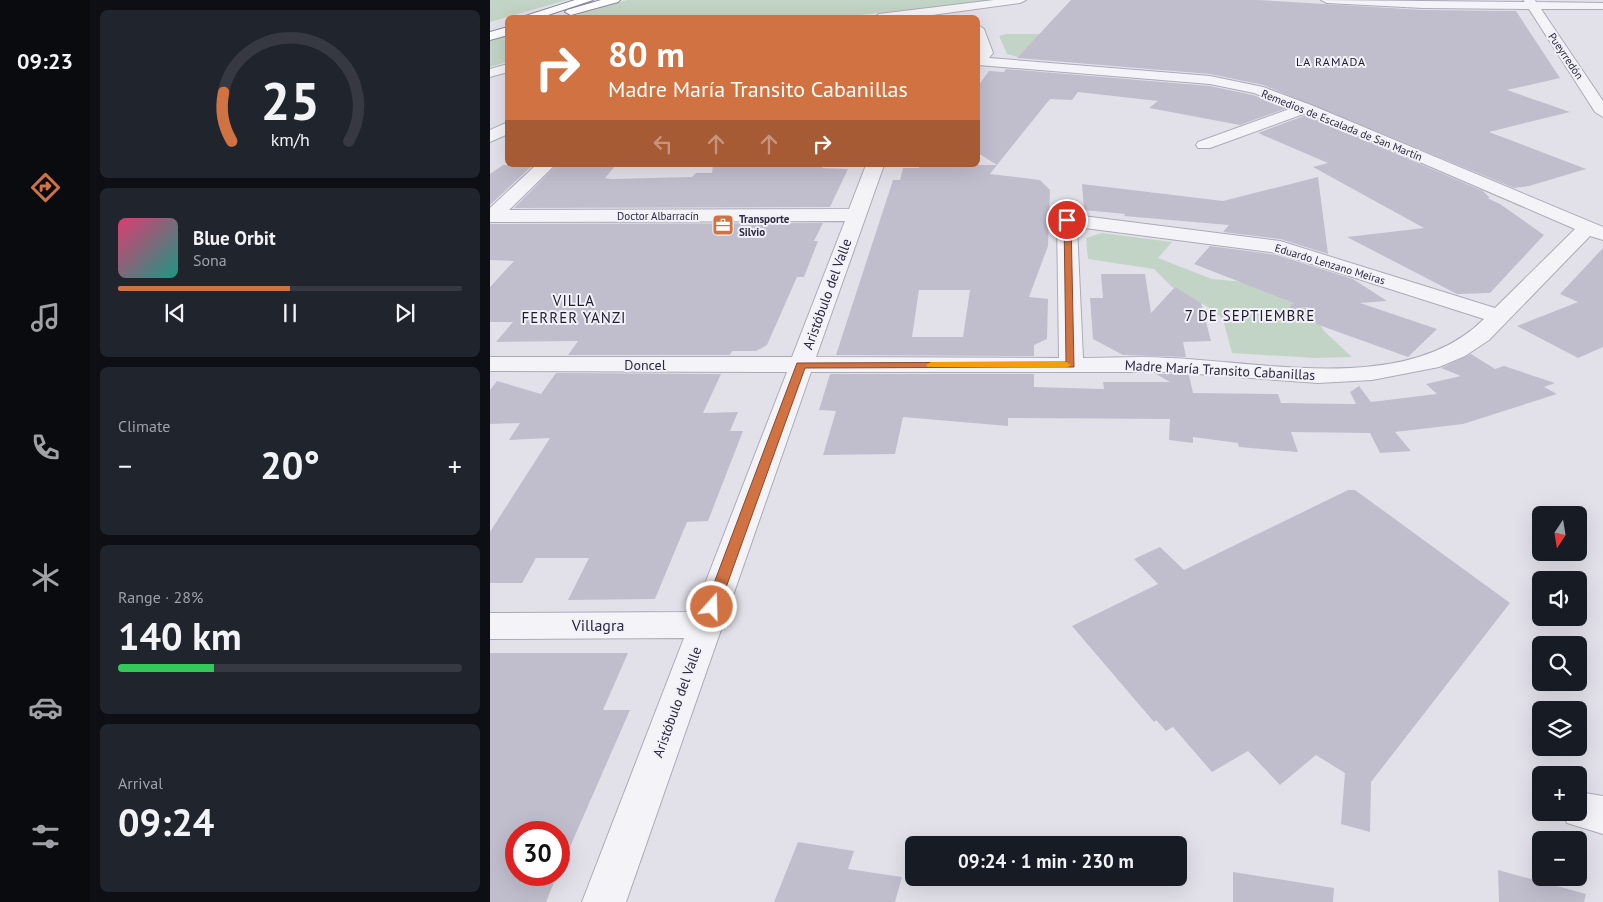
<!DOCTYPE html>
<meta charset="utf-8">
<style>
body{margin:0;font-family:"PT Sans",sans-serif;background:#20242c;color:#f1f3f6;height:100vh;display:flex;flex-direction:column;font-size:19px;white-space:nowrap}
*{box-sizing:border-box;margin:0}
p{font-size:16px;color:#9ea1a6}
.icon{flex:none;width:28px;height:28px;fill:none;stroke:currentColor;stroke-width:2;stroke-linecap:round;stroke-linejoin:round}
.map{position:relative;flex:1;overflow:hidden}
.sheet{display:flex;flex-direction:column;gap:10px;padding:10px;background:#0d0f14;width:400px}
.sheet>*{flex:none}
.top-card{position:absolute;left:15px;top:15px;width:475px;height:152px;border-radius:8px;box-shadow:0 5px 20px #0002;background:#d17243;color:#fff;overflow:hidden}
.needle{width:32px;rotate:192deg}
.controls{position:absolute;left:1042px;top:506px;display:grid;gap:10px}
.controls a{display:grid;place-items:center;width:55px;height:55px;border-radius:8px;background:#171b24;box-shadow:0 5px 20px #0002;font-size:25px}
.speed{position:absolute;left:15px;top:821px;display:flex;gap:10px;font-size:25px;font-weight:700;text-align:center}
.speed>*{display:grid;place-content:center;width:65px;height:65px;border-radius:50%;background:#171b24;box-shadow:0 5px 20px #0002;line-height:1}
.speed .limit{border:8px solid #d22;background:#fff;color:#111}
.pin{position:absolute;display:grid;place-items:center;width:42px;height:42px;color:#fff;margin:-21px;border:2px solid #fff;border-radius:50%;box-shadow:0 1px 5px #0007}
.me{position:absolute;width:55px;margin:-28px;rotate:20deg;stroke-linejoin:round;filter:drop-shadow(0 0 4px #0008)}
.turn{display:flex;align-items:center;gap:18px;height:105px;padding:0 20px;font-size:22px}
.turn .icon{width:65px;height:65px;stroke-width:2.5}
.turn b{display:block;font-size:35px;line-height:42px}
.lanes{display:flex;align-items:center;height:48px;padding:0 20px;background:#0003;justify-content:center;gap:25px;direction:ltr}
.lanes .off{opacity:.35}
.big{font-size:38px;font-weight:700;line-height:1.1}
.sheet .card{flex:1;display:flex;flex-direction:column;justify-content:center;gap:8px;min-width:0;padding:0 18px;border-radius:8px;background:#20242c}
.sheet .dial{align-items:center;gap:0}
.dial svg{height:130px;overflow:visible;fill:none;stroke:#363941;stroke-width:7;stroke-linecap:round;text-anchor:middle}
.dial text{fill:#f1f3f6;stroke:none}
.song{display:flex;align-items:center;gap:15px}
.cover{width:60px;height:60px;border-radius:8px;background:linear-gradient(135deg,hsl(340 70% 55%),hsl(170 70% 35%))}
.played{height:5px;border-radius:2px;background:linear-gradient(90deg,#d17243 50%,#363941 50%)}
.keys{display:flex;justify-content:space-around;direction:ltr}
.heat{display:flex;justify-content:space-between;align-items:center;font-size:28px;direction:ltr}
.charge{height:8px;border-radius:4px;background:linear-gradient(90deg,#34c759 28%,#363941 0)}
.trip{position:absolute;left:415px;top:836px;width:282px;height:50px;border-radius:8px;background:#171b24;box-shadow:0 5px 20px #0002;font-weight:700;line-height:50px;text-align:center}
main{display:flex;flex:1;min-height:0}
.dock{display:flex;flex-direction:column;width:90px;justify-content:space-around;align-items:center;background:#090b0e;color:#9ea1a6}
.dock .icon{width:35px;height:35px}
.dock .active{color:#d17243}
.dock b{font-size:22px;color:#f1f3f6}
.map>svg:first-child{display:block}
.green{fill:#c2d4c6}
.building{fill:#c0becd;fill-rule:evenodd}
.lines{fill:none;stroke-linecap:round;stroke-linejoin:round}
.minor-casing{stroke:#abaab8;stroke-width:2}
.highway-casing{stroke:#8a88a1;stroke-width:2}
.minor{fill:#f4f4f8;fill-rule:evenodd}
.highway{fill:#fff;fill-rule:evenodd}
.route{fill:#d17243;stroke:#884a2c}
.slow{fill:#f59e0b}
.labels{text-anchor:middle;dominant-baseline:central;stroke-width:4;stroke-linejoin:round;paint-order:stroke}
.far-street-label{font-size:11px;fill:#2c2942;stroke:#f1f1f7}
.far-poi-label{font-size:11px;font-weight:bold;fill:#2c2942;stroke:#f1f1f7;text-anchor:start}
.far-neighbourhood-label{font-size:12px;letter-spacing:1px;fill:#1e1b33;stroke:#f1f1f7}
.street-label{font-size:14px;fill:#2c2942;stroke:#f1f1f7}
.neighbourhood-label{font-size:15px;letter-spacing:1px;fill:#1e1b33;stroke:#f1f1f7}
.near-street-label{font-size:16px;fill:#2c2942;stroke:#f1f1f7}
</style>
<main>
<nav class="dock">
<b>09:23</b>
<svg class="icon active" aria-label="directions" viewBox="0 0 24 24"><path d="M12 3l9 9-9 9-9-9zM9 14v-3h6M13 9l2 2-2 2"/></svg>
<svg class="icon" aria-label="music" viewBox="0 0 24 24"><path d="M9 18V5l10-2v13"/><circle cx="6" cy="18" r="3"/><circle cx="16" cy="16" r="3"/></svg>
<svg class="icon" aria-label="phone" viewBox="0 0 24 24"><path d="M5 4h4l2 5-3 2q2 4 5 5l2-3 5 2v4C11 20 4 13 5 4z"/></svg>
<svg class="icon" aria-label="climate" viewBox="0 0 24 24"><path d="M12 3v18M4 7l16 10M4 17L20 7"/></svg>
<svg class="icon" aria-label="car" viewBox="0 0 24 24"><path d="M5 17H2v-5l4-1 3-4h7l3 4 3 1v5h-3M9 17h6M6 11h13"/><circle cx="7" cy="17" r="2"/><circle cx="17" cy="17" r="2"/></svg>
<svg class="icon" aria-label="filters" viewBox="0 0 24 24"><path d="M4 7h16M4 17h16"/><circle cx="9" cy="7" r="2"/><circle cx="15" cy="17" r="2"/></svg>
</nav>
<section class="sheet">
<div class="card dial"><svg viewBox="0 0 100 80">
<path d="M14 69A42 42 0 1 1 86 69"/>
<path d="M14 69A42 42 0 0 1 9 39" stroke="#d17243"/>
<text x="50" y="56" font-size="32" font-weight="700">25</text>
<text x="50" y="72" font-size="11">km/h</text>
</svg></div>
<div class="card">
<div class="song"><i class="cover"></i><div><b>Blue Orbit</b><p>Sona</p></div></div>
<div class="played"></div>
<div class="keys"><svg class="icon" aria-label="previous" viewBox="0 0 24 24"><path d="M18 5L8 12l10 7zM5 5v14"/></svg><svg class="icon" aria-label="pause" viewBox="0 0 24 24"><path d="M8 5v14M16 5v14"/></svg><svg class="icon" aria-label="next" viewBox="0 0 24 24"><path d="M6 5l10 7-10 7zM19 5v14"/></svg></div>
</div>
<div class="card"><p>Climate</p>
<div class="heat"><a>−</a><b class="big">20°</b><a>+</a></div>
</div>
<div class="card"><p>Range · 28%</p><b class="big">140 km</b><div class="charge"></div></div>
<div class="card"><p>Arrival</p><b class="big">09:24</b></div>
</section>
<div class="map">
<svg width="1113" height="902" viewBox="0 0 1113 902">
<rect width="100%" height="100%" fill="#e2e1ea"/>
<path class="green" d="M0,0H77L0,22Z
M137,0H510L351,17L76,18Z
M516,34H579L534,51L528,57L517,54L509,36Z
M17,35V62L0,67V41Z
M612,233L682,242L668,258L722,279L754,282L820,309L834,331L862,357L825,358L742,353L733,319L718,307L682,287L664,269L598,259L596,238Z"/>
<path class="building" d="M581,0H768L933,10L1026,11L1070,78L1017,90L1080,112L999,132L1096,169L1039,186L1024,188L773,85L720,74L527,58Z
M516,69L720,86L763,95L797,108L750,125L659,108L668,101L588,92L582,100L560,99L507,165L488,153V86L499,71L514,72Z
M816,115L993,191L1000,198H997L1010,204L1054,235L1000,293L967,294L857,237L934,228L823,167L838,163L768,133Z
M13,165H43L0,205V174Z
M67,165H126L115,178L121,179L202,177L206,173H222L223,165H335L332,168L358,169L340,207L24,208Z
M430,165H507L500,174L550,180L560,190L558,246L539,297L558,299L557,339L544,345V356L346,355L403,180H410L413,168H429ZM429,290H480L473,337H422Z
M828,177L838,254L790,239L733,232L739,225L634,216L635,214L594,210L592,184L733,201Z
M333,223L324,241H328L314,277H307L277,345L266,351H242L240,355H78L88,341L6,342L23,322H0V287L24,261L0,260V224Z
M720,246L787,255L863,279L897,301L870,303L947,329L918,357L826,324V320L818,307L797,309L804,303L704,264Z
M1113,248V347L1088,358L1027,326L1088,302L1070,294Z
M611,274H655L661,313L685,287L711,303L721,341L693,342L696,357L633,355L603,339L600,298H613Z
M981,354L1005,369L1014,366L1065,383L1054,387L1067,394L973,424L905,432L921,451L890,453L880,433L801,432L808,452L749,447L748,443L703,437V443L679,440L680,419L518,418V426L413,417L405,454L333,455L346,411L329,410L340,374H544V387L614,389L613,382H680L666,374H679L699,375L703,393L788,394L791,403L860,404H866L860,392L869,386L881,402L947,394L936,384L971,376L951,368Z
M66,373L231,374L213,413L248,412L240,431H253L218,521L197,522L165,599L78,600L99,558H46L32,583H0V532L60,438L19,440L30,423L0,424V390L7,381L51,394Z
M858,490H865L1020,603L881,782L880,832L851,824L855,773L826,755L790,785L758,751L722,772L683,727L676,731L666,720L664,722L582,626L668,584L644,559L670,547L694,570Z
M0,653H138L113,710H140L69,872V832H26V875H67L56,902H0Z
M308,842L364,851L358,869L412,877L405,902H284Z
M1008,870L1096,894L1094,902H1009Z
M743,872L844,888L843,902H743Z"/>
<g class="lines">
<g class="minor-casing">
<path id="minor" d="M504,0H536L530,3L420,18H383L389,14Z
M831,0L1035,2L1033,0H1045L1046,2L1113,3V9H1051L1113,101V117L1105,112L1039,9L933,8L837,3Z
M488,25L494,29L503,53L499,58L720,76L773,87L821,105L1113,227V240L1100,236L999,340L975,356L949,367L882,380L828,383L679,372H321L136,902H92L194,638L0,639V613L204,612L297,372L0,371V357H302L355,221L0,222V208L46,165H65L19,210L359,209L376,165H394L326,357L569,358L567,220L570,216L577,214L790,241L1005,308L1085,229L816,113L720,148H708L706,145L708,142L802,108L764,93L720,84L488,65ZM587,227L787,253L994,319C918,395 776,362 680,358C651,356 622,358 593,358Z
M18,64V72L0,77V69Z
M18,122V134L0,142V130Z
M1089,792L1113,796V834L1077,823L1072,812H1089Z"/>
</g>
<g class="highway-casing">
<path id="highway" d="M85,0H103L49,18H29Z
M111,0H130L128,2L81,15L75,12L77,10Z
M18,27V35L0,40V32Z"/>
</g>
<use href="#minor" class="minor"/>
<use href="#highway" class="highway"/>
</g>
<path class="route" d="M574,218L581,220L584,367L315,368L229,607L227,610H217L215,607L307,363L576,362Z"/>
<path class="slow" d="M441,362H576L581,365L576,368L438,367L436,365Z"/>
<defs>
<g id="office-square" transform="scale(1.125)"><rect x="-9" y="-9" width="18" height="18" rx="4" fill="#d17243" stroke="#f1f1f7"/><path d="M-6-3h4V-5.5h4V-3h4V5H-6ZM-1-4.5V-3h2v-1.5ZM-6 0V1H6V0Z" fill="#fff"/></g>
</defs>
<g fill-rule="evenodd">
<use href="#office-square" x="233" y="225"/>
</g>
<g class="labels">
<g class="far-street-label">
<text transform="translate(1076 56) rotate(56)">Pueyrredón</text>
<text transform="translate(852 125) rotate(22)">Remedios de Escalada de San Martín</text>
<text x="168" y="216">Doctor Albarracín</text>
<text transform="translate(840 264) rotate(17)">Eduardo Lenzano Meiras</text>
</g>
<g class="far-poi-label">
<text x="249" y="219">Transporte<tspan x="249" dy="13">Silvio</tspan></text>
</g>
<g class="far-neighbourhood-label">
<text x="841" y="61">LA RAMADA</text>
</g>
<g class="street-label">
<text transform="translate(337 294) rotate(-70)">Aristóbulo del Valle</text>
<text x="155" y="365">Doncel</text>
<text transform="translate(730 370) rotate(3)">Madre María Transito Cabanillas</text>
<text transform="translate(187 702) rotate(-70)">Aristóbulo del Valle</text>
</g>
<g class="neighbourhood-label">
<text x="84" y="300">VILLA<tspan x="84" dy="17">FERRER YANZI</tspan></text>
<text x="760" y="315">7 DE SEPTIEMBRE</text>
</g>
<g class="near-street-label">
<text x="108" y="625">Villagra</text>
</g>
</g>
</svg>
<div class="controls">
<a><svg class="needle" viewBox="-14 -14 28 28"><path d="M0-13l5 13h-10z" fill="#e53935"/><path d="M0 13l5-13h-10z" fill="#9ea1a6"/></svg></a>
<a><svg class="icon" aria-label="sound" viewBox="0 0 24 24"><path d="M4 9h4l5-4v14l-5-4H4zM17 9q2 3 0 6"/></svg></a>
<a><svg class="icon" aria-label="search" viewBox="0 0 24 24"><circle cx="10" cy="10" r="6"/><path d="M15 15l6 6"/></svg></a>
<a><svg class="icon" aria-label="layers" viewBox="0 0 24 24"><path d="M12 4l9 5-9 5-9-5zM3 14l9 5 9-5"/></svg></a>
<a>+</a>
<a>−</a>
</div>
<div class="speed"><div class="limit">30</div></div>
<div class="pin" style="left:577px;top:220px;background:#d93025"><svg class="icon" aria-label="arrive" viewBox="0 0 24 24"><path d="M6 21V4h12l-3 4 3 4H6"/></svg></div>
<svg class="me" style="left:222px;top:607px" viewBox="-20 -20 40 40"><circle r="17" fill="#d17243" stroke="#fff" stroke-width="3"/><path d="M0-11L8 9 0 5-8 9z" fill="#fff"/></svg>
<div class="trip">09:24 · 1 min · 230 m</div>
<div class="top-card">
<div class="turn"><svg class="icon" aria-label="right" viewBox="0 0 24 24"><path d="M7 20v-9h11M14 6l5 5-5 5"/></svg><div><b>80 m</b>Madre María Transito Cabanillas</div></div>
<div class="lanes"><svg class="icon off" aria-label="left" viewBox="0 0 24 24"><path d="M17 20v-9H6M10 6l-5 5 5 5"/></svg><svg class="icon off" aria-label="ahead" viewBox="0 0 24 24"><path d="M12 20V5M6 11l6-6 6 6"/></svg><svg class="icon off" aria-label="ahead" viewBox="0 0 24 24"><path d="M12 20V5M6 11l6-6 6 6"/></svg><svg class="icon" aria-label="right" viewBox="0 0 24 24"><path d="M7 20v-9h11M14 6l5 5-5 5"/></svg></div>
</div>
</div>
</main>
